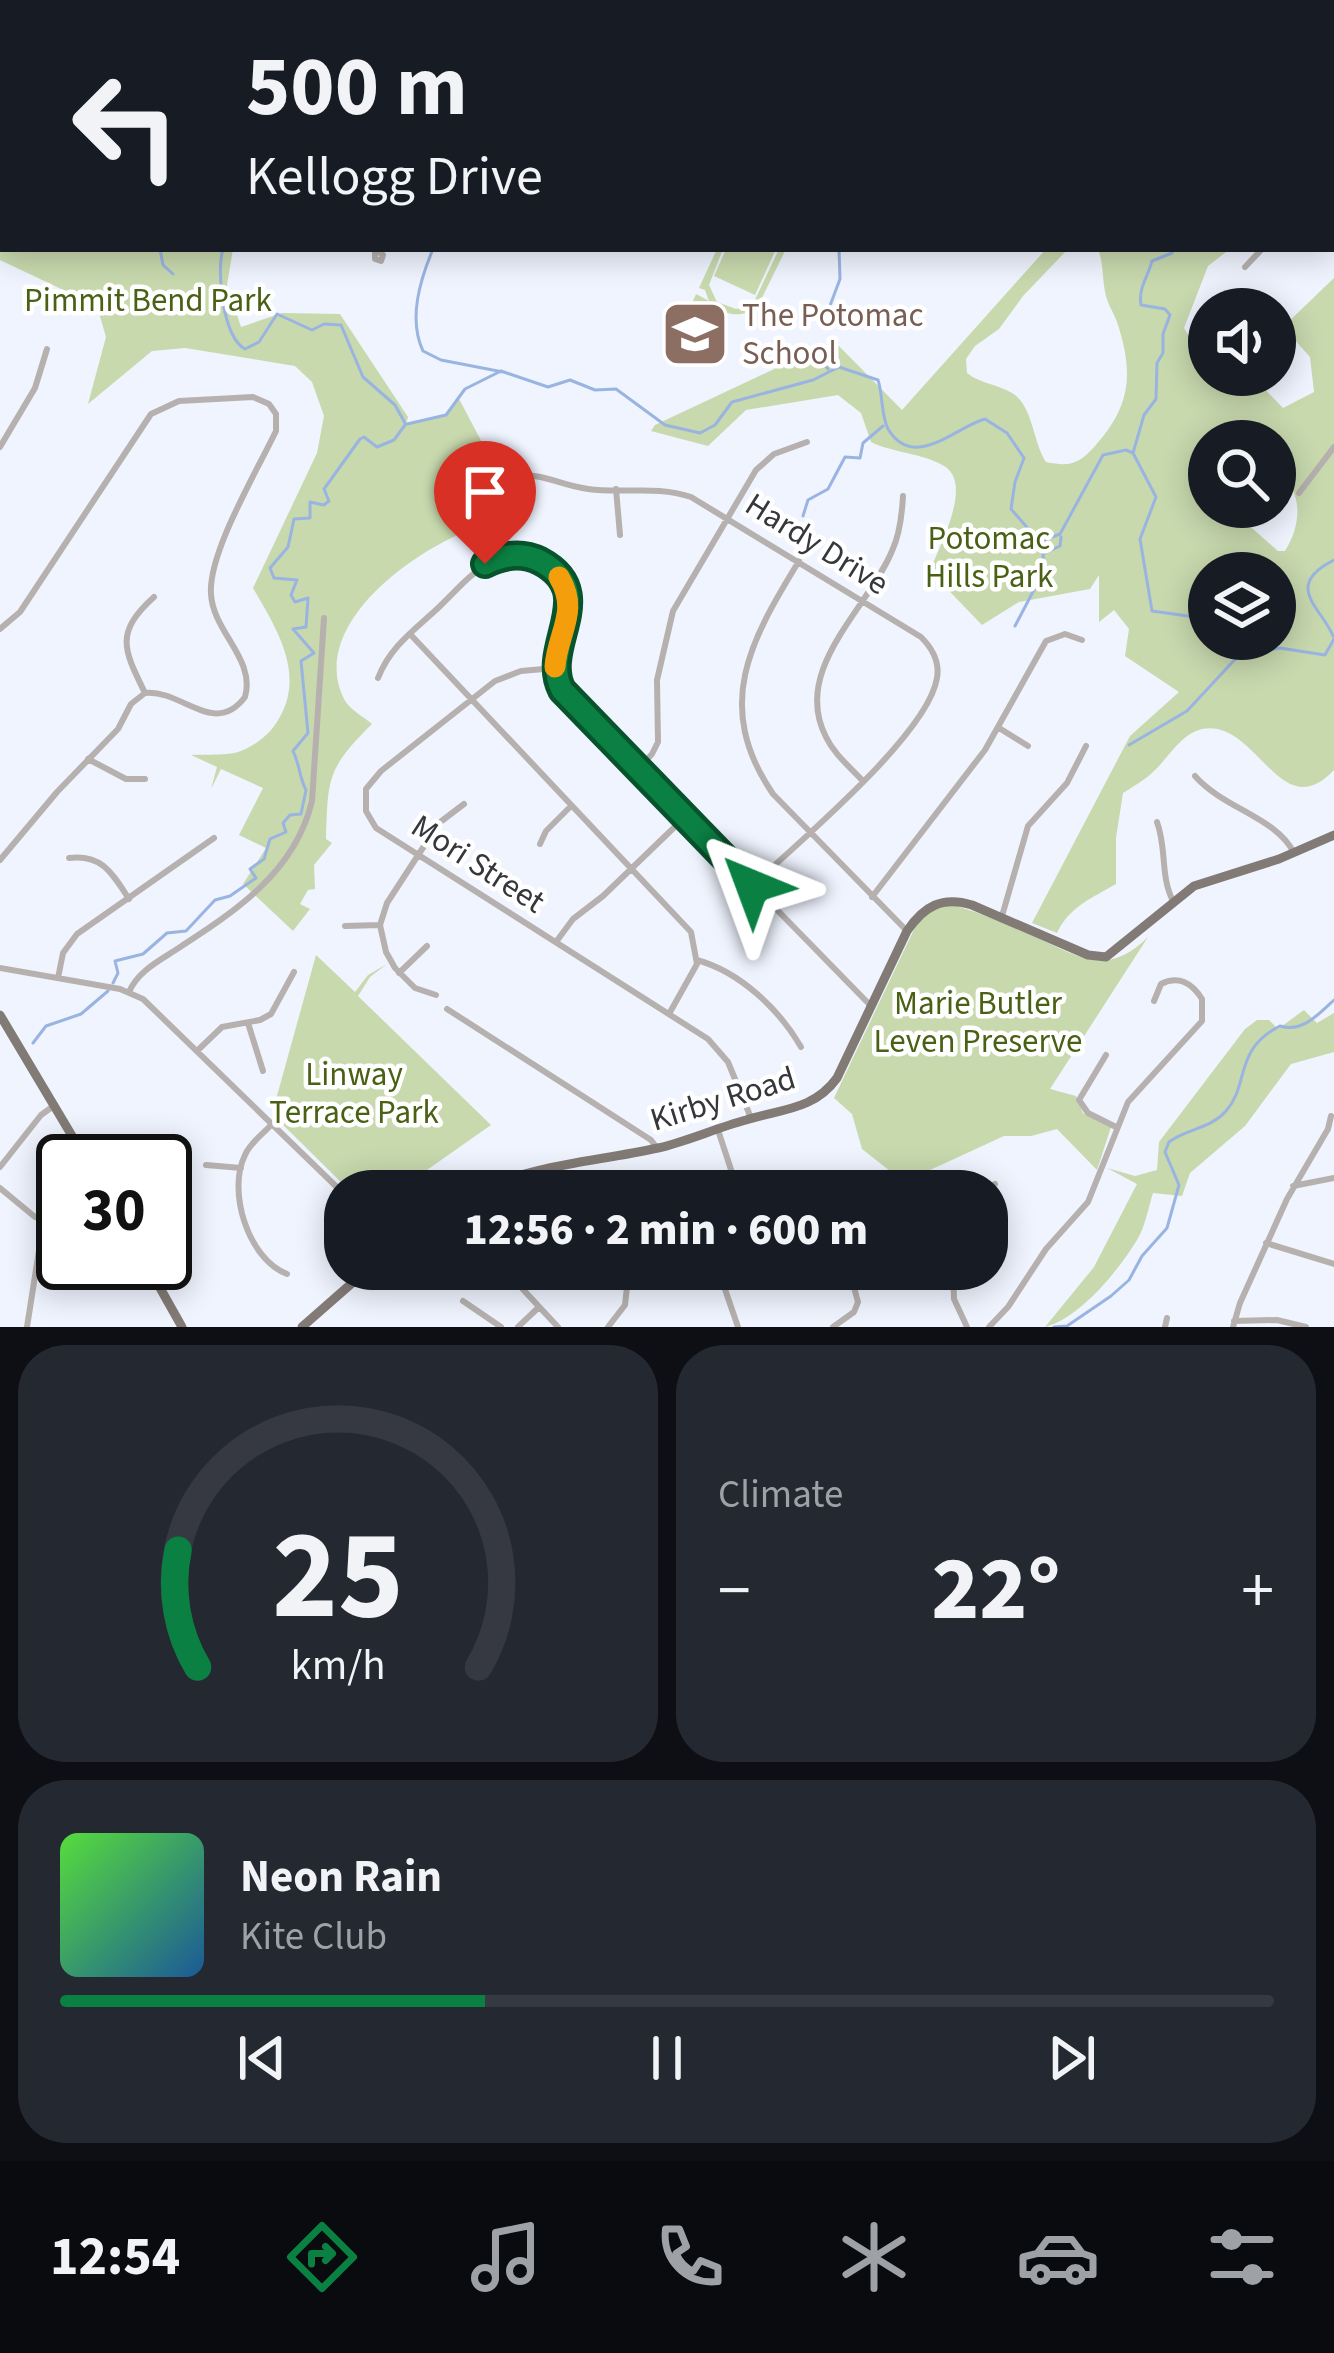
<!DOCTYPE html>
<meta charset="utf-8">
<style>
body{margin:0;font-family:"Source Sans 3",sans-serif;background:#242831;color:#f1f3f6;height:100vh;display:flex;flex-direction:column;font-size:45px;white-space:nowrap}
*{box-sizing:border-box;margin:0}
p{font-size:39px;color:#9ea1a6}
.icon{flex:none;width:66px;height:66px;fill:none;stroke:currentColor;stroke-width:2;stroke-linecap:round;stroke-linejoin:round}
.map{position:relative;height:1327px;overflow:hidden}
.panel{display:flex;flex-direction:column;gap:18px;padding:18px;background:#0d0f14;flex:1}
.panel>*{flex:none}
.banner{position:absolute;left:0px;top:0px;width:1335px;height:252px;box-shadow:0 6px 30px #0003;background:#171b24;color:#f1f3f6;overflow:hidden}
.buttons{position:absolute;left:1188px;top:288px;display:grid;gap:24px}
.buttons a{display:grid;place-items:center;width:108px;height:108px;border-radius:50%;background:#171b24;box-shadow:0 6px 30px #0003;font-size:60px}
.speed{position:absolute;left:36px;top:1134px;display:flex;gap:24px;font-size:60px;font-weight:700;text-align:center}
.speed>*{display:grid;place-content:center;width:156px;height:156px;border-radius:50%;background:#171b24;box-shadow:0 6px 30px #0003;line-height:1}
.speed .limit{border:6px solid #111;border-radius:18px;background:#fff;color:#111}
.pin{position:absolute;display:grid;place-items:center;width:102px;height:102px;color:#fff;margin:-123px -51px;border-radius:50% 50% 50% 0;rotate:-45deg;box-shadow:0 0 12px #0007}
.pin .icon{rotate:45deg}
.me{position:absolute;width:132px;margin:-66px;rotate:316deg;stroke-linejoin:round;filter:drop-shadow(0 0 9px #0008)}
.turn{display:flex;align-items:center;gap:42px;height:252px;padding:0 48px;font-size:54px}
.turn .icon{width:156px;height:156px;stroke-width:2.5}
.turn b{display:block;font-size:84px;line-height:102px}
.big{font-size:90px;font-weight:800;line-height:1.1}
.panel .widget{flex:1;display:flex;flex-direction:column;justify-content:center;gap:18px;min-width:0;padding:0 42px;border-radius:48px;background:#242831}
.panel .dial{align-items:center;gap:0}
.dial svg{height:312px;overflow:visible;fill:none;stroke:#363941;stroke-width:7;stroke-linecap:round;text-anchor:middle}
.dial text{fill:#f1f3f6;stroke:none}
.song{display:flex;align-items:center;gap:36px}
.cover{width:144px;height:144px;border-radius:18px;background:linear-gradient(135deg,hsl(110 70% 55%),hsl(210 70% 35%))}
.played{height:12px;border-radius:6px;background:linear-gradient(90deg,#0b8043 35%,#363941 35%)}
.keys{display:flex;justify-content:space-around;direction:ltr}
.heat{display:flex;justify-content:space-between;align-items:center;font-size:66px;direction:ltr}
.panel .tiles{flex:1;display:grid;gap:18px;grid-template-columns:1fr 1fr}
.widget:last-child{grid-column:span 2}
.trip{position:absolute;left:324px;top:1170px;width:684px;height:120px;border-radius:48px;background:#171b24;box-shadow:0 6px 30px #0003;font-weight:800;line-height:120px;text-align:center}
.menu{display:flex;height:192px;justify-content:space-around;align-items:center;background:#090b0e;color:#9ea1a6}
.menu .icon{width:84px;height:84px}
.menu .current{color:#0b8043}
.menu b{font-size:54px;color:#f1f3f6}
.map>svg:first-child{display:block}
.green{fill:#c8d9ae;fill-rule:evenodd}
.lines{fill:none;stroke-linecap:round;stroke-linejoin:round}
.stream{stroke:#9ab4e2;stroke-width:3}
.minor{stroke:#b6b1af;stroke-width:6}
.major{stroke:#827a75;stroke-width:9}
.route-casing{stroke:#07532c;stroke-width:30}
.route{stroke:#0b8043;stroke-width:21}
.slow{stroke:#f59e0b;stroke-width:21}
.labels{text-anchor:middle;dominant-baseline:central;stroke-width:9;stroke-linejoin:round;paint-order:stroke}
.park-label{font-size:33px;fill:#4a6015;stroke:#fff}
.education-label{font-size:33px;fill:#785e54;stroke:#fff;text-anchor:start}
.street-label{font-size:33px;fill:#35373b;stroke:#fff}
</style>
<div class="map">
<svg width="1334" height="1327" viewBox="0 0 1334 1327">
<rect width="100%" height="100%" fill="#eff4ff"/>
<path class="green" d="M3,104V249H233L227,285L241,327L282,313L340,314L408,417L406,424L446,415L458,397L504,484L509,518C442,528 303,617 344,699C349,709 364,717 372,724C327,769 328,777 326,839L332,843L314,865L315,889L308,890L300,904L310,909L293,931L243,884L266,848L239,835L263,788L221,769L211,789L217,767L191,755C206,754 224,756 238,752C252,748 267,736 275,725C308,678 278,631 253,588L317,453L324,416L312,382L295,366L185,348L152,351L88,404L106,337L97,306L0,260Z
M717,249H723L709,285L717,302L736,309L753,304L779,249H786L757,308C740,318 725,316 711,303L715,319L683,324L696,294L709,301L705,290L699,288Z
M726,249H776L755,295L714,276Z
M1046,249H1068L1023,296L999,329L975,346L966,359L967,373C981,384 997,384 1012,393C1033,405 1033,443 1046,462C1070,467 1079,464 1095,446C1131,406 1134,373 1117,322C1114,313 1108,305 1106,296C1102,280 1104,265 1098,249H1230L1208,266L1184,328L1204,362L1209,363V375H1251L1283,408L1314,392L1310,357L1283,327L1334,278V770C1280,828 1257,718 1202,729C1181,734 1169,757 1154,771C1145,780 1134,786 1123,793L1116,838V884C1092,898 1069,907 1057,933L1032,923L1130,736L1179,692L1125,656L1129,629L1114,610L1099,622V575L1090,589L1019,602L982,625L930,571C939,546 974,484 944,466C923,453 893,453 871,442L861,413L838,395L746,410L708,446L651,431L655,425L834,341L902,410ZM1227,439L1275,441V471C1304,489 1302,524 1285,551H1278L1228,507H1209V482L1202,470L1209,441ZM1209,573H1275V639H1209Z
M951,905C981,912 1013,927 1042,940C1084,960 1109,975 1148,937L1050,1089L1076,1096L1083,1113L1111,1127L1097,1170L1057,1129L1031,1136H1004L904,1182L862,1149L852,1114L834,1098L918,921L931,909Z
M316,955L355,992L368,975L387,964L370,977L358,996L491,1125L397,1191H350L272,1114Z
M1304,1010L1317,1023L1334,1013V1052L1291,1064L1245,1126L1190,1173L1182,1196L1153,1193C1148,1209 1145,1227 1137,1240C1118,1271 1080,1318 1045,1327L1094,1267L1137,1184L1107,1168L1135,1176L1157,1170L1159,1142L1245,1029L1257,1020H1269L1278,1029Z"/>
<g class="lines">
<path class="stream" d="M25,0L30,3
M417,0L418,3
M0,144L3,137
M160,249L163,265L173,274
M223,249C216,272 223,337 245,349L259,342L277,314L312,330L324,324L341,325L363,377L395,405L405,423
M433,249C420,280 408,319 423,351L441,360L503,372
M822,327L840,279L839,249
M817,347L816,353L828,369
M407,424L446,415L465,389L501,371L548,387L570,380L595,390L616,389L665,425L700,433L715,425L732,402L813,380L839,367L878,380C883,395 881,416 888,429C914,472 957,426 985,419L1007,433L1024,458L1015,482L1011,509L1032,533L1044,540L1060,534L1103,455L1126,450L1133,453L1156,497L1140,539L1152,611L1195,617L1209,639
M1133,453L1144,415L1156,399L1157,363L1163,353V334L1170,315L1165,309L1141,305C1138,288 1148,277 1152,261L1172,253L1173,249
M803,516L808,500L828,489L845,457L860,458L863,443L883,426
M1015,626L1036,586L1045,580L1043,554L1060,546L1061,537
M1333,636C1322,608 1282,586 1334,560
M1211,640L1239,655L1280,648L1325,655L1334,639
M1129,745L1187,711L1239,655
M113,983L118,973L115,961L143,954L167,933L186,931L215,900L230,896L256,878L250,869L264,859L270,839L286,832L283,823L290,815L301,814L306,790C299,777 300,765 293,751L308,733L301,661L314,653L293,629L306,627L308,598L295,602L291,595L297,580L274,578L270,568L288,547L294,519L310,518V502L324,505L329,501L324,489L360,439L364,437L377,447L394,440L405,425
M33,1043L46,1026L81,1014L108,991
M1054,1327L1067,1326L1111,1296L1129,1280L1142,1256L1167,1228L1179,1185L1165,1152L1169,1142C1187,1128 1209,1130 1226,1111C1250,1084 1233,1050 1280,1026C1302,1033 1319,1014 1334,1000"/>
<path class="minor" d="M1027,0L1031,3
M1145,0L1146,3
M1327,0L1329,3
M325,3L326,0
M880,3L890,0
M1011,3L1013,0
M1332,105L1334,104
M1332,152L1334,153
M1332,179L1334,177
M375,249L383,255L381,261L375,259Z
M1245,267L1262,249
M0,447L35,388L47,349
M505,476C547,472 553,484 588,489C624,494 655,485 691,497L921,637C932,648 940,661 937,678C928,735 796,844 752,886
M616,489L620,535
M1299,493L1334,447
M799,561C750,641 713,706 773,794L907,931
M0,629L20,612L151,414L179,401L253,397L269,404L276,414V431C257,471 208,553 211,594C213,632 256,659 245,697C214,738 182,689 145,693
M410,634L691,932L697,964L669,1014
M555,668L521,671L495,681L381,771L366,789V811L376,828L708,1039L728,1062L751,1118
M378,678C390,647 413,631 437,609C464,584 494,541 537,560C548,565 557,573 563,584C583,622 543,652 562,690L870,1005
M145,693C124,650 114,633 154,597
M999,728L1028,746
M88,759L126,779H145
M638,769L652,754L658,742L657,680L673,611L756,470L774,454L807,442
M1195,776C1224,809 1276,817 1294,853
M862,780C849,766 834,754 826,737C791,669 868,609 892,551C900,534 902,515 903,496
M1157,822C1167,849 1160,876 1173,901
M540,844L546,831L571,806
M69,858C102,854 112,873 129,899
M0,860L57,792L118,729L131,704L145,693
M872,897L985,750L1046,641L1065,634L1082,640
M1002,916L1028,826L1067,783L1086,746
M345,926L380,925
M556,942L573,919L603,896L685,817
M697,960C740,972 779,1009 801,1047
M0,968L120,989L143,999L345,1195
M399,973L427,946
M58,978L63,953L77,934L214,838
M129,992C138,971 159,961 177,949C234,912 295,873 312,801L324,618
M436,995L415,988L395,968L386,952L380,925L387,903L439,823L464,804
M447,1009L651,1140L657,1148
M248,1023L263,1071
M198,1050L222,1027L260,1020L271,1014L294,972
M1106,1055L1079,1100L1088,1113L1116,1127
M271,1125C263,1134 250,1143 245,1155C227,1191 248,1259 287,1274
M718,1130L738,1191
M206,1165L241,1168
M0,1167L41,1115L55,1105
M1293,1186L1334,1178
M0,1188L35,1217L44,1219
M982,1191L995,1184
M1266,1243L1334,1264
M504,1269L558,1327
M718,1269L738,1327
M953,1269L954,1299L967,1327
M463,1301L501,1327
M1234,1321L1277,1320L1306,1327
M27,1327L45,1212V1178
M518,1327L539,1307
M608,1327L625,1305L629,1269
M833,1327L854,1312L858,1302L849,1269
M989,1327L1008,1307L1046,1249L1088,1202L1128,1102L1202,1021V999C1192,983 1178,975 1161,984L1154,1001
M1165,1327L1167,1318
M1233,1327L1240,1303L1287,1199L1328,1129L1331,1116"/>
<path class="major" d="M0,1015L87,1161
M477,1191C537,1164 594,1162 658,1148C688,1141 716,1128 746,1120C781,1109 814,1110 837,1078L907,931C924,906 942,896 972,905L1088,955L1106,957L1194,886L1279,859L1334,835
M146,1263L182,1327
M302,1327L368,1269"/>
</g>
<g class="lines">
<g class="route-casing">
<path id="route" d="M485,564C503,555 522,552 540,561C602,594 539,646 562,690L752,886"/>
</g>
<use href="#route" class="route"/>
<path class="slow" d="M555,667C557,633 580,612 559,577"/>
</g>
<defs>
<g id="school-square" transform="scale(3.45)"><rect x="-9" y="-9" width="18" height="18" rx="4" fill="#8d6e63" stroke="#fff"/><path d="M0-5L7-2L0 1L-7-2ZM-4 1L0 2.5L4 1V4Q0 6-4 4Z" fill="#fff"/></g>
</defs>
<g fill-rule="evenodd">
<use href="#school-square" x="695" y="334"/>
</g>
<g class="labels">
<g class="park-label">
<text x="148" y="300">Pimmit Bend Park</text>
<text x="989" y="538">Potomac<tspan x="989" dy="38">Hills Park</tspan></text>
<text x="978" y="1003">Marie Butler<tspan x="978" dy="38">Leven Preserve</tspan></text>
<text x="354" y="1074">Linway<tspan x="354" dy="38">Terrace Park</tspan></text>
</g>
<g class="education-label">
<text x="742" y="315">The Potomac<tspan x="742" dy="38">School</tspan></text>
</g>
<g class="street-label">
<text transform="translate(817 544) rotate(32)">Hardy Drive</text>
<text transform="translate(478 864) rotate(33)">Mori Street</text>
<text transform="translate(723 1099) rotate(-17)">Kirby Road</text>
</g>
</g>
</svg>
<div class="buttons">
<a><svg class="icon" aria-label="sound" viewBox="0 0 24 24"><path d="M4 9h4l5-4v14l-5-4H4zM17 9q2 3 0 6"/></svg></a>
<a><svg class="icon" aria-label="search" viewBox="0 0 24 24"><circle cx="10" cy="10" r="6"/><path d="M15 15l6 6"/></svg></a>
<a><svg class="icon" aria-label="layers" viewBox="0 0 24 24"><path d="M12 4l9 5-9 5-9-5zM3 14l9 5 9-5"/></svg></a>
</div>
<div class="speed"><div class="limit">30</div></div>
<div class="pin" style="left:485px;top:564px;background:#d93025"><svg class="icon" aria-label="arrive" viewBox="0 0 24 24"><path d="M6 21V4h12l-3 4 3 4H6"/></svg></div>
<svg class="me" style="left:752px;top:886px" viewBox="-20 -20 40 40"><path d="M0-17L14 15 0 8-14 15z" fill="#0b8043" stroke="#fff" stroke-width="4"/></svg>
<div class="trip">12:56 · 2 min · 600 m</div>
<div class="banner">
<div class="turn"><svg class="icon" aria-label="left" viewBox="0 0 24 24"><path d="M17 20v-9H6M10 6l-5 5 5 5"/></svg><div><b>500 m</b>Kellogg Drive</div></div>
</div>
</div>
<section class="panel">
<div class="tiles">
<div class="widget dial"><svg viewBox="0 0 100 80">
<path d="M14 69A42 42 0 1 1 86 69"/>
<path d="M14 69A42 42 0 0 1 9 39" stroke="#0b8043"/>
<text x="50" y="56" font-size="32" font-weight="700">25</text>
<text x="50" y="72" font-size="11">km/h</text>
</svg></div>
<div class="widget"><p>Climate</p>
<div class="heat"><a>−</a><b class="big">22°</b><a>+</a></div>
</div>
<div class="widget">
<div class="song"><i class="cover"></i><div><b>Neon Rain</b><p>Kite Club</p></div></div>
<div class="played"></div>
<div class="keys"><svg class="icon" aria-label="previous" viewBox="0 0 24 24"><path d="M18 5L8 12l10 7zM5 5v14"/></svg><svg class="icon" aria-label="pause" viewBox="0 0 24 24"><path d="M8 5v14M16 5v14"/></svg><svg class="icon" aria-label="next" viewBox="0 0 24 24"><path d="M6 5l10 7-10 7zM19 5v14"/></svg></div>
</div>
</div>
</section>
<nav class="menu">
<b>12:54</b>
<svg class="icon current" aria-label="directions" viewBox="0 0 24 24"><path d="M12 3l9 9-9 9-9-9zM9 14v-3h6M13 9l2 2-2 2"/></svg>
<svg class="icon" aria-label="music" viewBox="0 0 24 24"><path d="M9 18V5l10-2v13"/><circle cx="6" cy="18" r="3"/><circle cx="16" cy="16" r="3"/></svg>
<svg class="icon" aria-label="phone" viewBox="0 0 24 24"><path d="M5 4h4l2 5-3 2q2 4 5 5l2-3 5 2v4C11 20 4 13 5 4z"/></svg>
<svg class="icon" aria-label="climate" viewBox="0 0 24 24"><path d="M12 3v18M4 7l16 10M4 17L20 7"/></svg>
<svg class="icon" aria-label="car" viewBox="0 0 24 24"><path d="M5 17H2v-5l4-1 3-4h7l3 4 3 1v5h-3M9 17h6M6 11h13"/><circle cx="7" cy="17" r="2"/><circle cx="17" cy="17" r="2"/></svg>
<svg class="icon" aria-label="filters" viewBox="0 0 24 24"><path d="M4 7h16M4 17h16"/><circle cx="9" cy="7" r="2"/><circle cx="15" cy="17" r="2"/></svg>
</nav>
